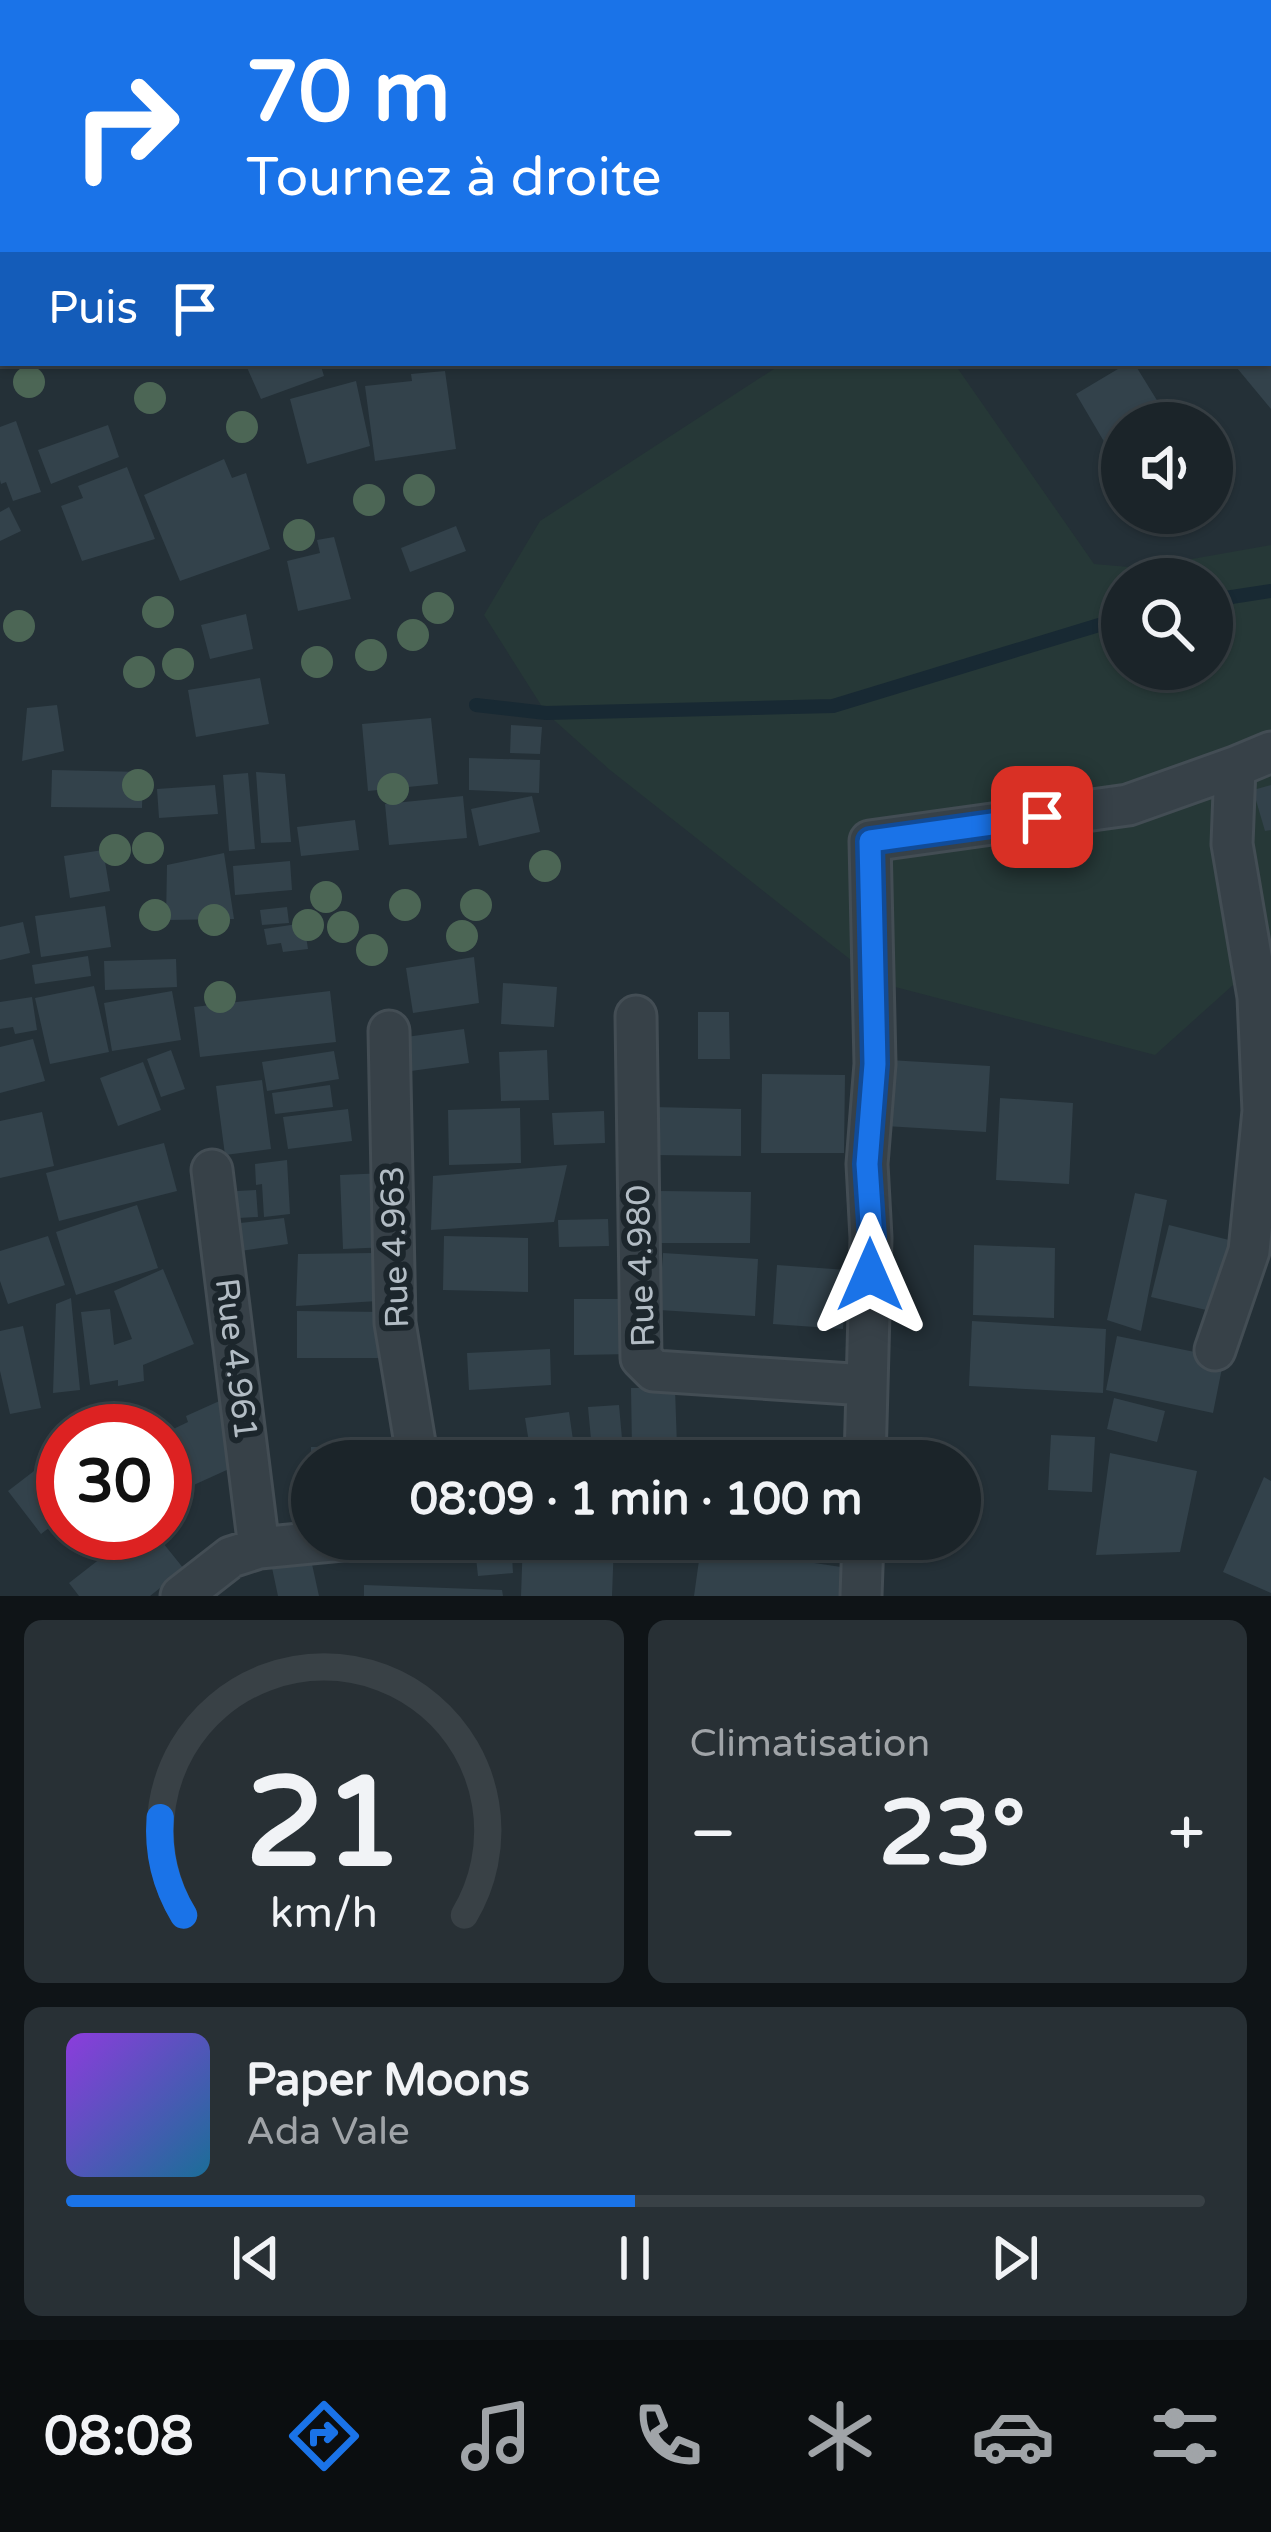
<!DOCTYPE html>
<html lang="fr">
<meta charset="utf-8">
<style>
body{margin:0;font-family:"Varela Round",sans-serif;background:#283035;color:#f1f3f6;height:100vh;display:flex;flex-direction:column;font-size:45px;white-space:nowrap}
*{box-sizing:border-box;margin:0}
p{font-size:39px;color:#a0a4a8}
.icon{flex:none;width:66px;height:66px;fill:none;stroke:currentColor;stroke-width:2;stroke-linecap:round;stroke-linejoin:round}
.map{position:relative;height:1596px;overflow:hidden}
.sheet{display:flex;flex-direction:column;gap:24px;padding:24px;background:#0f1417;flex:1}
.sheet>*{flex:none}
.guide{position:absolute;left:0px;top:0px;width:1272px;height:366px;box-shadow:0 3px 9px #0004,0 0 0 3px #394146;background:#1a73e8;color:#fff;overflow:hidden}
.controls{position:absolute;left:1101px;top:402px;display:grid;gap:24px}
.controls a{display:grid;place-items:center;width:132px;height:132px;border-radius:50%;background:#1b2429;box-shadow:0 3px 9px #0004,0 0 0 3px #394146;font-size:60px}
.speed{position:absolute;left:36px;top:1404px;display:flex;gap:24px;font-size:60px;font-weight:700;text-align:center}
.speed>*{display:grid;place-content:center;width:156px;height:156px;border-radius:50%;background:#1b2429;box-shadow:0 3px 9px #0004,0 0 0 3px #394146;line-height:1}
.speed .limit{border:18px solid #d22;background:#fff;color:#111}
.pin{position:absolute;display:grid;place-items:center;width:102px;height:102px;color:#fff;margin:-51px;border-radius:24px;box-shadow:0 6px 18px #0006}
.me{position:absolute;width:132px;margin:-66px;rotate:0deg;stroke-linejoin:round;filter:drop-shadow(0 0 9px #0008)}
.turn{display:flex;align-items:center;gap:42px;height:252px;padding:0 48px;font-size:54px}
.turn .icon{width:156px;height:156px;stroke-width:2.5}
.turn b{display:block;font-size:84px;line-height:102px}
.then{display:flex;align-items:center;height:114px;padding:0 48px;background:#0003;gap:24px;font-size:45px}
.big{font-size:90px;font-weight:700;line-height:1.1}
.sheet .widget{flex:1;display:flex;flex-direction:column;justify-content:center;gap:18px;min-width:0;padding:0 42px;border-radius:18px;background:#283035}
.sheet .dial{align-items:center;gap:0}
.dial svg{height:312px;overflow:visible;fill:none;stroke:#394146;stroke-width:7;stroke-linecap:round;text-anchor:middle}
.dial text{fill:#f1f3f6;stroke:none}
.song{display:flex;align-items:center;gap:36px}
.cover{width:144px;height:144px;border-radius:18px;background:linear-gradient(135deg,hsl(270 70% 55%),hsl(200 70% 35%))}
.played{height:12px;border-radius:6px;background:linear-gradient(90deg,#1a73e8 50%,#394146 50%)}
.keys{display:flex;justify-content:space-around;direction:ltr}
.heat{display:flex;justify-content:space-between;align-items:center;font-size:66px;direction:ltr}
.sheet .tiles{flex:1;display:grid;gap:24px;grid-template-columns:1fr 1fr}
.widget:last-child{grid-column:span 2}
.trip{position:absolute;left:291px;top:1440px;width:690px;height:120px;border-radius:60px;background:#1b2429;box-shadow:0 3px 9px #0004,0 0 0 3px #394146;font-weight:700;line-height:120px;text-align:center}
.dock{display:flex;height:192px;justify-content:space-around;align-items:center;background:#0b0e10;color:#a0a4a8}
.dock .icon{width:84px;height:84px}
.dock .current{color:#1a73e8}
.dock b{font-size:54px;color:#f1f3f6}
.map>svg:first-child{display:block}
.green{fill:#263837;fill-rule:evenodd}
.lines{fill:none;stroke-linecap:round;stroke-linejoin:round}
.stream{stroke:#182933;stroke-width:14}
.building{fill:#33424b}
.street-casing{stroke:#434d54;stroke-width:45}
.street{stroke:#374148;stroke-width:39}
.tree{fill:#4c6655}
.route-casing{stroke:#114b97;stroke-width:30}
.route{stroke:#1a73e8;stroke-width:21}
.labels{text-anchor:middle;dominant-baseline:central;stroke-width:12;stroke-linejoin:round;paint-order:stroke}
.street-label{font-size:33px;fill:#b2bcc4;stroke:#1c262c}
</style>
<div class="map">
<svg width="1271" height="1596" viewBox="0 0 1271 1596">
<rect width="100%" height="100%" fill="#243037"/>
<path class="green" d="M783,363H954L1094,564L1141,568L1271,545V951L1155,1055L880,983L610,770L546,713L484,615L540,521ZM1122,579H1212V669H1122Z"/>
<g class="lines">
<path class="stream" d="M1212,600L1271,591
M476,705L546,713L833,706L1122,618"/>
</g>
<path class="building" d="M245,363H320L324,376L261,399Z
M1128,363H1134L1166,415L1153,423H1122V442L1109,450L1076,394Z
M1244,363H1271V409L1237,368Z
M445,371L456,449L375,461L365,386L412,381L411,374Z
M356,381L370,446L307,464L290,399Z
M16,421L41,492L13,501L6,482L1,484L0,480V427Z
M108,425L119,457L51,484L38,450Z
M224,459L232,478L246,473L270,549L180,581L144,495Z
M127,467L155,539L82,561L61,506L83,498L78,486Z
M9,507L21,531L0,541V512Z
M456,526L466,551L410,572L401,548Z
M334,537L351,599L298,611L287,561L320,553L317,540Z
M246,614L253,649L210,659L201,625Z
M260,678L269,724L196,737L188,690Z
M57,705L64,751L22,761L27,708Z
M431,718L438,784L368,791L362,724Z
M511,725L542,727L540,754L510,753Z
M469,758L540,760L539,793L469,790Z
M52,770L143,772L142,808L51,807Z
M256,772L285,774L291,842L261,843Z
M248,773L255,849L229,851L223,775Z
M215,785L218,814L159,818L157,789Z
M1271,785V830L1265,831L1253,790Z
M463,796L467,838L389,845L385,804Z
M532,796L540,832L479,846L471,809Z
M355,820L359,850L301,856L297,827Z
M103,850L110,891L70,898L64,856Z
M224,853L234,919L166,920L167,865Z
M290,861L292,890L235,895L233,866Z
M105,906L111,947L41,957L35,916Z
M287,907L289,923L262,925L260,910Z
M23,922L30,953L0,960V927Z
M304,923L308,949L283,952L281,943L267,945L264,929Z
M88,956L91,976L35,984L32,965Z
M474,957L479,1003L413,1013L406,968Z
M176,959L177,987L105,990L104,961Z
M503,983L557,987L554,1027L501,1024Z
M94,986L109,1052L50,1064L35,998Z
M172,991L181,1040L112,1051L104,1003Z
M330,991L336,1042L200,1057L194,1007Z
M32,997L37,1030L15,1034L13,1027L0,1029V1002Z
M698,1012H729L730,1059H698Z
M464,1029L469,1063L411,1071L406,1037Z
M33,1039L45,1081L0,1093V1047Z
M171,1050L185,1089L161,1097L147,1059Z
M547,1050L549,1100L501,1101L499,1052Z
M334,1051L339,1079L267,1091L262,1062Z
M889,1060L990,1066L986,1132L885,1126Z
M143,1062L161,1110L118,1126L100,1078Z
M762,1074L845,1075L844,1153H761Z
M262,1080L271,1149L225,1155L216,1086Z
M330,1085L333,1107L275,1114L272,1093Z
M1000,1098L1073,1103L1069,1184L996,1180Z
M653,1107L741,1109V1156L652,1155Z
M520,1108L521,1163L449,1165L448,1110Z
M348,1109L352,1141L288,1149L283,1117Z
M604,1111L605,1143L554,1145L552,1113Z
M42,1112L54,1166L0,1178V1121Z
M164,1143L177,1191L59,1221L46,1173Z
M287,1160L290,1214L264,1217L262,1184L256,1185L255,1164Z
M567,1165L554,1222L431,1230L433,1176Z
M386,1173L389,1247L343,1249L340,1175Z
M256,1190L258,1217L221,1219L219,1192Z
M660,1191L751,1192L750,1243H660Z
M1135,1193L1167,1200L1141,1331L1107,1320Z
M137,1205L158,1268L76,1295L56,1232Z
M284,1218L288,1244L226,1253L222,1225Z
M608,1219L609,1246L559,1247L558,1220Z
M1169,1225L1253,1246L1236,1317L1151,1297Z
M48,1236L65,1285L8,1304L0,1281V1251Z
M444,1236L528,1238V1292L443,1290Z
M974,1245L1055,1248L1054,1318L973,1315Z
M373,1253L378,1301L296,1306L298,1254Z
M663,1253L758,1259L755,1316L659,1310Z
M777,1265L847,1270L843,1329L773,1324Z
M163,1269L194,1344L143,1365L144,1381L118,1386V1380L90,1385L81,1312L110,1309L114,1345L132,1339L114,1291Z
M71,1298L80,1390L53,1393L56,1304Z
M574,1299H633V1354L574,1355Z
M297,1311L385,1312V1358H297Z
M972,1321L1106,1329L1103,1393L969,1386Z
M23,1326L41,1408L10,1414L0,1371V1331Z
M1117,1336L1224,1358L1213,1413L1106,1390Z
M550,1349L551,1385L469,1390L467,1353Z
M631,1388H675L677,1447L632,1449Z
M235,1394L262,1454L165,1498V1433L188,1422L186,1416Z
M1114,1398L1165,1411L1157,1442L1107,1429Z
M619,1405L624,1461H593L588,1407Z
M569,1412L576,1461H532L525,1418Z
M1051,1435L1095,1437L1092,1492L1048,1490Z
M311,1447H375V1461H311Z
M60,1451L63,1455V1517L41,1534L8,1491Z
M1110,1453L1197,1471L1180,1552L1096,1555Z
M1264,1477L1271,1481V1593L1223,1572Z
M133,1533H155L184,1569L150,1596H79L69,1583Z
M474,1539H511L513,1573L478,1576Z
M523,1539L614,1543L612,1596H521Z
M701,1546L848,1568L844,1596H694Z
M310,1555L319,1596H278L271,1563Z
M364,1585L502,1590L503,1596H364Z"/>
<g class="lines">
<g class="street-casing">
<path id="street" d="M92,3L96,0
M0,68L3,66
M636,1016L641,1358L654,1371L866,1385
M389,1031L395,1323L418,1461
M212,1170L259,1548
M1215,1350L1249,1251L1263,1111L1258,997L1232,844L1235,767L1271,752
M865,1461L871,1238L867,1164L875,1064L870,841L1128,805L1235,767
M181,1596L231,1557L259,1548L352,1539
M861,1596L863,1539"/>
</g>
<use href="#street" class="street"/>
</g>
<g class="tree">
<circle cx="29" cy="382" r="16"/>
<circle cx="150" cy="398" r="16"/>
<circle cx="242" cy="427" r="16"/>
<circle cx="419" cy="490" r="16"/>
<circle cx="369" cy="500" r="16"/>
<circle cx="299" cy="535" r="16"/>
<circle cx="438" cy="608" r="16"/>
<circle cx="158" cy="612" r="16"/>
<circle cx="19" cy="626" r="16"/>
<circle cx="413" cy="635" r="16"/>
<circle cx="371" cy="655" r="16"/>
<circle cx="317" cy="662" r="16"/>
<circle cx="178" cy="664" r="16"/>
<circle cx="139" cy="672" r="16"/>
<circle cx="138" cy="785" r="16"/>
<circle cx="393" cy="789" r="16"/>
<circle cx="148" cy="848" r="16"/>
<circle cx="115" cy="850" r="16"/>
<circle cx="545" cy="866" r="16"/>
<circle cx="326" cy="897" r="16"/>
<circle cx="405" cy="905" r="16"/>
<circle cx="476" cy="905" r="16"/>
<circle cx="155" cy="915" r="16"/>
<circle cx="214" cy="920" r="16"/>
<circle cx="308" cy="925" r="16"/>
<circle cx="343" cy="927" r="16"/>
<circle cx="462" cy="936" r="16"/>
<circle cx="372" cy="950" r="16"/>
<circle cx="220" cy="997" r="16"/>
</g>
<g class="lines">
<g class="route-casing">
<path id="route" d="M870,1275L872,1238L867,1164L875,1064L870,841L1042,817"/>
</g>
<use href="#route" class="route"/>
</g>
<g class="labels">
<g class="street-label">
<text transform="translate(395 1247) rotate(-92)">Rue 4.963</text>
<text transform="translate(641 1266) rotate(-92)">Rue 4.980</text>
<text transform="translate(236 1359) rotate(83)">Rue 4.961</text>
</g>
</g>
</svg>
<div class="controls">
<a><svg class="icon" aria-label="sound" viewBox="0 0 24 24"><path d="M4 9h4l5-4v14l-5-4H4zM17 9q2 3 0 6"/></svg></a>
<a><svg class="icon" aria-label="search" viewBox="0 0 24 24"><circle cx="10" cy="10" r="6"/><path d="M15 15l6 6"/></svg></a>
</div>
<div class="speed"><div class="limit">30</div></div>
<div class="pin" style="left:1042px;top:817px;background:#d93025"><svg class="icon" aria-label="arrive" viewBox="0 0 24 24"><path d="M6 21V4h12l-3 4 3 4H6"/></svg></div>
<svg class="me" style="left:870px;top:1275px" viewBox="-20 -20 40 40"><path d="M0-17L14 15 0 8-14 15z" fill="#1a73e8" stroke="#fff" stroke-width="4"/></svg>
<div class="trip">08:09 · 1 min · 100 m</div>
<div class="guide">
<div class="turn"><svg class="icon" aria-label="right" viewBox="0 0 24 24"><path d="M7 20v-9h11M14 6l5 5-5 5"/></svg><div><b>70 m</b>Tournez à droite</div></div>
<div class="then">Puis<svg class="icon" aria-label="arrive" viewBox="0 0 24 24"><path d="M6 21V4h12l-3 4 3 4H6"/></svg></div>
</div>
</div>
<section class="sheet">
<div class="tiles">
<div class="widget dial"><svg viewBox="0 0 100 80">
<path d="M14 69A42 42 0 1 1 86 69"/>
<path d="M14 69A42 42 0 0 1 8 44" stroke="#1a73e8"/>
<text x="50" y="56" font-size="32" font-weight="700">21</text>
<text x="50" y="72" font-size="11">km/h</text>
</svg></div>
<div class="widget"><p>Climatisation</p>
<div class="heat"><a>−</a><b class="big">23°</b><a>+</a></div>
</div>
<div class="widget">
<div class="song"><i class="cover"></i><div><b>Paper Moons</b><p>Ada Vale</p></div></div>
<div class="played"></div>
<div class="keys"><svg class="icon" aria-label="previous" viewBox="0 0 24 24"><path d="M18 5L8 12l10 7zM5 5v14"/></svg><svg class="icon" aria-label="pause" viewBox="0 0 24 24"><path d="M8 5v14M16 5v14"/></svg><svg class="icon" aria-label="next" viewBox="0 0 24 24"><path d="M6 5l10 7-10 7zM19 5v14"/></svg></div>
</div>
</div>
</section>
<nav class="dock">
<b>08:08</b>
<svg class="icon current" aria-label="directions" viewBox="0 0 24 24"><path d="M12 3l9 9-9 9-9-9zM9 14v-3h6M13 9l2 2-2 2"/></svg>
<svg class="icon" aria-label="music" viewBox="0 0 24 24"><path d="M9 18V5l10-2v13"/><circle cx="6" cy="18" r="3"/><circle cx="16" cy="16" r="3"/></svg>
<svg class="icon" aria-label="phone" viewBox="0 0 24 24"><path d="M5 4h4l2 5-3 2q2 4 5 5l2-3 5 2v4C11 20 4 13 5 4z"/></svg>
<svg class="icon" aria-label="climate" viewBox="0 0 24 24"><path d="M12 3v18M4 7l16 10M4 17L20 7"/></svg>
<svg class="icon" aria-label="car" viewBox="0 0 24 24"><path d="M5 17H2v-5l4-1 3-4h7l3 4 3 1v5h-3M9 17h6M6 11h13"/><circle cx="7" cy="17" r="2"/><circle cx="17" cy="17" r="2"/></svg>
<svg class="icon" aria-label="filters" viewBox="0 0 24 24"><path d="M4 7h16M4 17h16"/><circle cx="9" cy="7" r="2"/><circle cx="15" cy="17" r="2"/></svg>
</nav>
